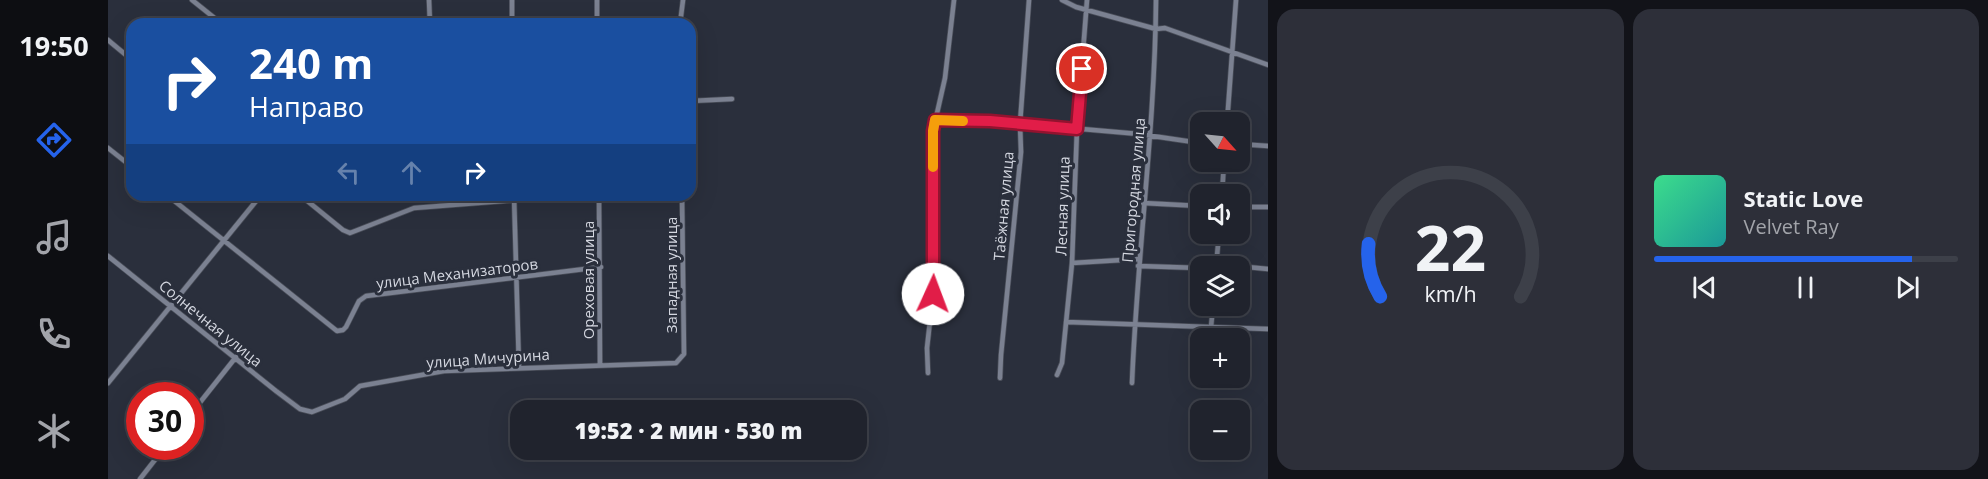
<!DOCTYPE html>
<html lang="ru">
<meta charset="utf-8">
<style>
body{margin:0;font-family:"Open Sans",sans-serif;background:#2d2f39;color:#f1f3f6;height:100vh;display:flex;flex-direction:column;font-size:22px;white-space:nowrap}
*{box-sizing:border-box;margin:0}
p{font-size:20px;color:#a2a4aa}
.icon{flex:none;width:33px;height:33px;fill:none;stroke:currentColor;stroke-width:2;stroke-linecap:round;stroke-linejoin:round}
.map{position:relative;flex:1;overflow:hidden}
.side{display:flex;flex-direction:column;gap:9px;padding:9px;background:#121319;width:720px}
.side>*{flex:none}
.hud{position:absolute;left:18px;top:18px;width:570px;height:183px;border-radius:18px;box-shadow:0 6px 24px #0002,0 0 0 2px #3d4049;background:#1a4fa0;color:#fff;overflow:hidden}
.needle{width:39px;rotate:117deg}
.fabs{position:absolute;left:1082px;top:112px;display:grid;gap:12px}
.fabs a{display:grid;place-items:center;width:60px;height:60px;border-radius:12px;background:#20232d;box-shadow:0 6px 24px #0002,0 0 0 2px #3d4049;font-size:30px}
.speed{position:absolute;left:18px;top:382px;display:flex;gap:12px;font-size:30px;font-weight:700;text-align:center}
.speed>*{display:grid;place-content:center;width:78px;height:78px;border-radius:50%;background:#20232d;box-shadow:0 6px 24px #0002,0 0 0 2px #3d4049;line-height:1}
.speed .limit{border:9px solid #d22;background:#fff;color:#111}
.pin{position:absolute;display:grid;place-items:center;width:51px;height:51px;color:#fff;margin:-26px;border:3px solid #fff;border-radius:50%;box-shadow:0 2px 6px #0007}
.me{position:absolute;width:66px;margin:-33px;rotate:2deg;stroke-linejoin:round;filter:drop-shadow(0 0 4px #0008)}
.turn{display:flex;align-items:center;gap:21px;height:126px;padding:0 24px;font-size:27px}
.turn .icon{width:78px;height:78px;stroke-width:2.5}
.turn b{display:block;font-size:42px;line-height:51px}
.lanes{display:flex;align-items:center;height:57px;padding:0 24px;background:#0003;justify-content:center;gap:30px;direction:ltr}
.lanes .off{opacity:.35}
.side .widget{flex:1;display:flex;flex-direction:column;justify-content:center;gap:9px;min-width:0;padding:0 21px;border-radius:18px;background:#2d2f39}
.side .dial{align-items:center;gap:0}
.dial svg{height:156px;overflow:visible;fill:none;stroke:#3d4049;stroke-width:7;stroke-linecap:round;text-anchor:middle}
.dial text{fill:#f1f3f6;stroke:none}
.song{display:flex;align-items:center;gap:18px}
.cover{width:72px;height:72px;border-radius:9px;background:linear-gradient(135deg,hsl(150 70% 55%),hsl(180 70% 35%))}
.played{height:6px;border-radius:3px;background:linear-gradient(90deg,#2563eb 85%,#3d4049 85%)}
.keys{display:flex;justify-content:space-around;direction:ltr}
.side .tiles{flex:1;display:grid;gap:9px;grid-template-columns:repeat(2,1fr)}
.trip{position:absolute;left:402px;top:400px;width:357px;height:60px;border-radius:18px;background:#20232d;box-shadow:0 6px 24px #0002,0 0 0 2px #3d4049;font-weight:800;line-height:60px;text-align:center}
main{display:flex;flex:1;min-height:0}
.dock{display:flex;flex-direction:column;width:108px;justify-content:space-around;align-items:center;background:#0d0e12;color:#a2a4aa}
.dock .icon{width:42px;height:42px}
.dock .on{color:#2563eb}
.dock b{font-size:27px;color:#f1f3f6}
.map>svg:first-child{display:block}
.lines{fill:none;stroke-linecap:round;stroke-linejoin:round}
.minor-casing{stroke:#494d58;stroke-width:6}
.minor{stroke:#7b8191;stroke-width:4.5}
.route-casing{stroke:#92132f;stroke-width:15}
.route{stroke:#e11d48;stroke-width:10}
.slow{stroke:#f59e0b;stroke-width:10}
.labels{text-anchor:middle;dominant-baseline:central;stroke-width:6;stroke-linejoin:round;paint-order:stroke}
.street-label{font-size:15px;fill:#d4d7e0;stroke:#2a2f3c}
</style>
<main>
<nav class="dock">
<b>19:50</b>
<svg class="icon on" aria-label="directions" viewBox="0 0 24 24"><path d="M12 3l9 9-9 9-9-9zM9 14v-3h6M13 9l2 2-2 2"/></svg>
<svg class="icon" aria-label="music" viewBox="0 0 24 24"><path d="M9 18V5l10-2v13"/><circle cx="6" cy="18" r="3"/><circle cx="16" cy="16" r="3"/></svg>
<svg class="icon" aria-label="phone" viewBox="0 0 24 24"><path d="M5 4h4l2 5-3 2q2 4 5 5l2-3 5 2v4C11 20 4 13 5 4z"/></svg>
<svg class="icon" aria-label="climate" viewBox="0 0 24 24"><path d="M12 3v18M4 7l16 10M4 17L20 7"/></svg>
</nav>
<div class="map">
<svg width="1160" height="479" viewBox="0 0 1160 479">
<rect width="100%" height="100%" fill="#2a2f3c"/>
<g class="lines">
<g class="minor-casing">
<path id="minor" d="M84,0L114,24
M321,0L322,24
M404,0V24
M489,0V24
M954,0L968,7L1048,29L1057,28L1160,65
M572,24L575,0
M0,40L24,60
M582,101L624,99
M827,120L882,121L1031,134L1092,143
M1119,123L1128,0
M1131,144L1160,146
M0,148L24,167
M59,195L229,331L235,330L238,327L251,301L258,296L493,267
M192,195L235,230L242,233L306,208L407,200
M406,195L411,368
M491,195L492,365
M1114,195L1116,162
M1035,203L1092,206
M1131,207H1160
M0,256L168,391L192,409L204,412L237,399L252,386L336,371L568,363L576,354L574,195
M964,263L1031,259
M1030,266L1092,268
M1099,267L1108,264L1160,269
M1108,267L1111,234
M958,322L1160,329
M1103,327L1105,306
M820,373L819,348L825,294L826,259L825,131L837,78L846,0
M949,375L954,363L964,263L969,129L979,0
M892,378L893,355L913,152L912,124L921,0
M0,383L153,195
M1024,383C1029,255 1047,128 1048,0
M82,415L128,357
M32,479L57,447"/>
</g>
<use href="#minor" class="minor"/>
</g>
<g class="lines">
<g class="route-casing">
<path id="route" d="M825,294V131L827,120L882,121L969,129L974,69"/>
</g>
<use href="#route" class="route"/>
<path class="slow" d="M825,167V131L827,120L855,121"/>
</g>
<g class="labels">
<g class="street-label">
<text transform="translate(1025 190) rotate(-85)">Пригородная улица</text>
<text transform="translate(895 206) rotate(-85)">Таёжная улица</text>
<text transform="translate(954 206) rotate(-88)">Лесная улица</text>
<text transform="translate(349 273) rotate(-7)">улица Механизаторов</text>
<text transform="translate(563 275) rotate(-90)">Западная улица</text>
<text transform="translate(480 280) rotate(-90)">Ореховая улица</text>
<text transform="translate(103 323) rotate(39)">Солнечная улица</text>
<text transform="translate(380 358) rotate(-4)">улица Мичурина</text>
</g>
</g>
</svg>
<div class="fabs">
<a><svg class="needle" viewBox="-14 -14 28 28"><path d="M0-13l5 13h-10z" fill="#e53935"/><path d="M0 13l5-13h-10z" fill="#a2a4aa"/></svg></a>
<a><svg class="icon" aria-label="sound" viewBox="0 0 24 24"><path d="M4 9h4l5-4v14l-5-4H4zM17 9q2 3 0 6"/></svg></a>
<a><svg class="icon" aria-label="layers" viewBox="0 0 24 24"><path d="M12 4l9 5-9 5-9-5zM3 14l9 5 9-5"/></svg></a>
<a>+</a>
<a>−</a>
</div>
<div class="speed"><div class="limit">30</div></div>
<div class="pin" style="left:974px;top:69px;background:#d93025"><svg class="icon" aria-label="arrive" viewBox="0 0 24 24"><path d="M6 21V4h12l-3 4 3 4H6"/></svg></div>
<svg class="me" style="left:825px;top:294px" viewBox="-20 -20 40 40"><circle r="19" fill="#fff"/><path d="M0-13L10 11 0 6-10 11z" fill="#e11d48"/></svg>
<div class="trip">19:52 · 2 мин · 530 m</div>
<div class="hud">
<div class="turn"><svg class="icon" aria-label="right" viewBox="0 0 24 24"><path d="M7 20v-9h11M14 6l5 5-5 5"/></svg><div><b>240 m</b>Направо</div></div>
<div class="lanes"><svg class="icon off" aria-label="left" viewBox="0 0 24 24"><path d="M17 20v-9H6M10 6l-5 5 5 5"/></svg><svg class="icon off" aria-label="ahead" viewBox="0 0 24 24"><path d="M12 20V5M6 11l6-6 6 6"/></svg><svg class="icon" aria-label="right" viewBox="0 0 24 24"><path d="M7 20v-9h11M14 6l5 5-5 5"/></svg></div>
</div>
</div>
<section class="side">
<div class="tiles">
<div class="widget dial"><svg viewBox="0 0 100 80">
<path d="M14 69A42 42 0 1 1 86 69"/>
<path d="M14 69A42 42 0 0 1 8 42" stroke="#2563eb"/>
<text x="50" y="56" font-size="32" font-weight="700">22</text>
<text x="50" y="72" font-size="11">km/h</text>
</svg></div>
<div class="widget">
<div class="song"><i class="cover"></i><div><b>Static Love</b><p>Velvet Ray</p></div></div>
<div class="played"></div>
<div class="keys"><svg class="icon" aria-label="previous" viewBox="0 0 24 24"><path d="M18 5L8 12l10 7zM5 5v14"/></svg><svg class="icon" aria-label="pause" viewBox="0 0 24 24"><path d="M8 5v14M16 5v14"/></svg><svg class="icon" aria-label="next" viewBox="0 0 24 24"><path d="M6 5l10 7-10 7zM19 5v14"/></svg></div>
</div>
</div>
</section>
</main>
